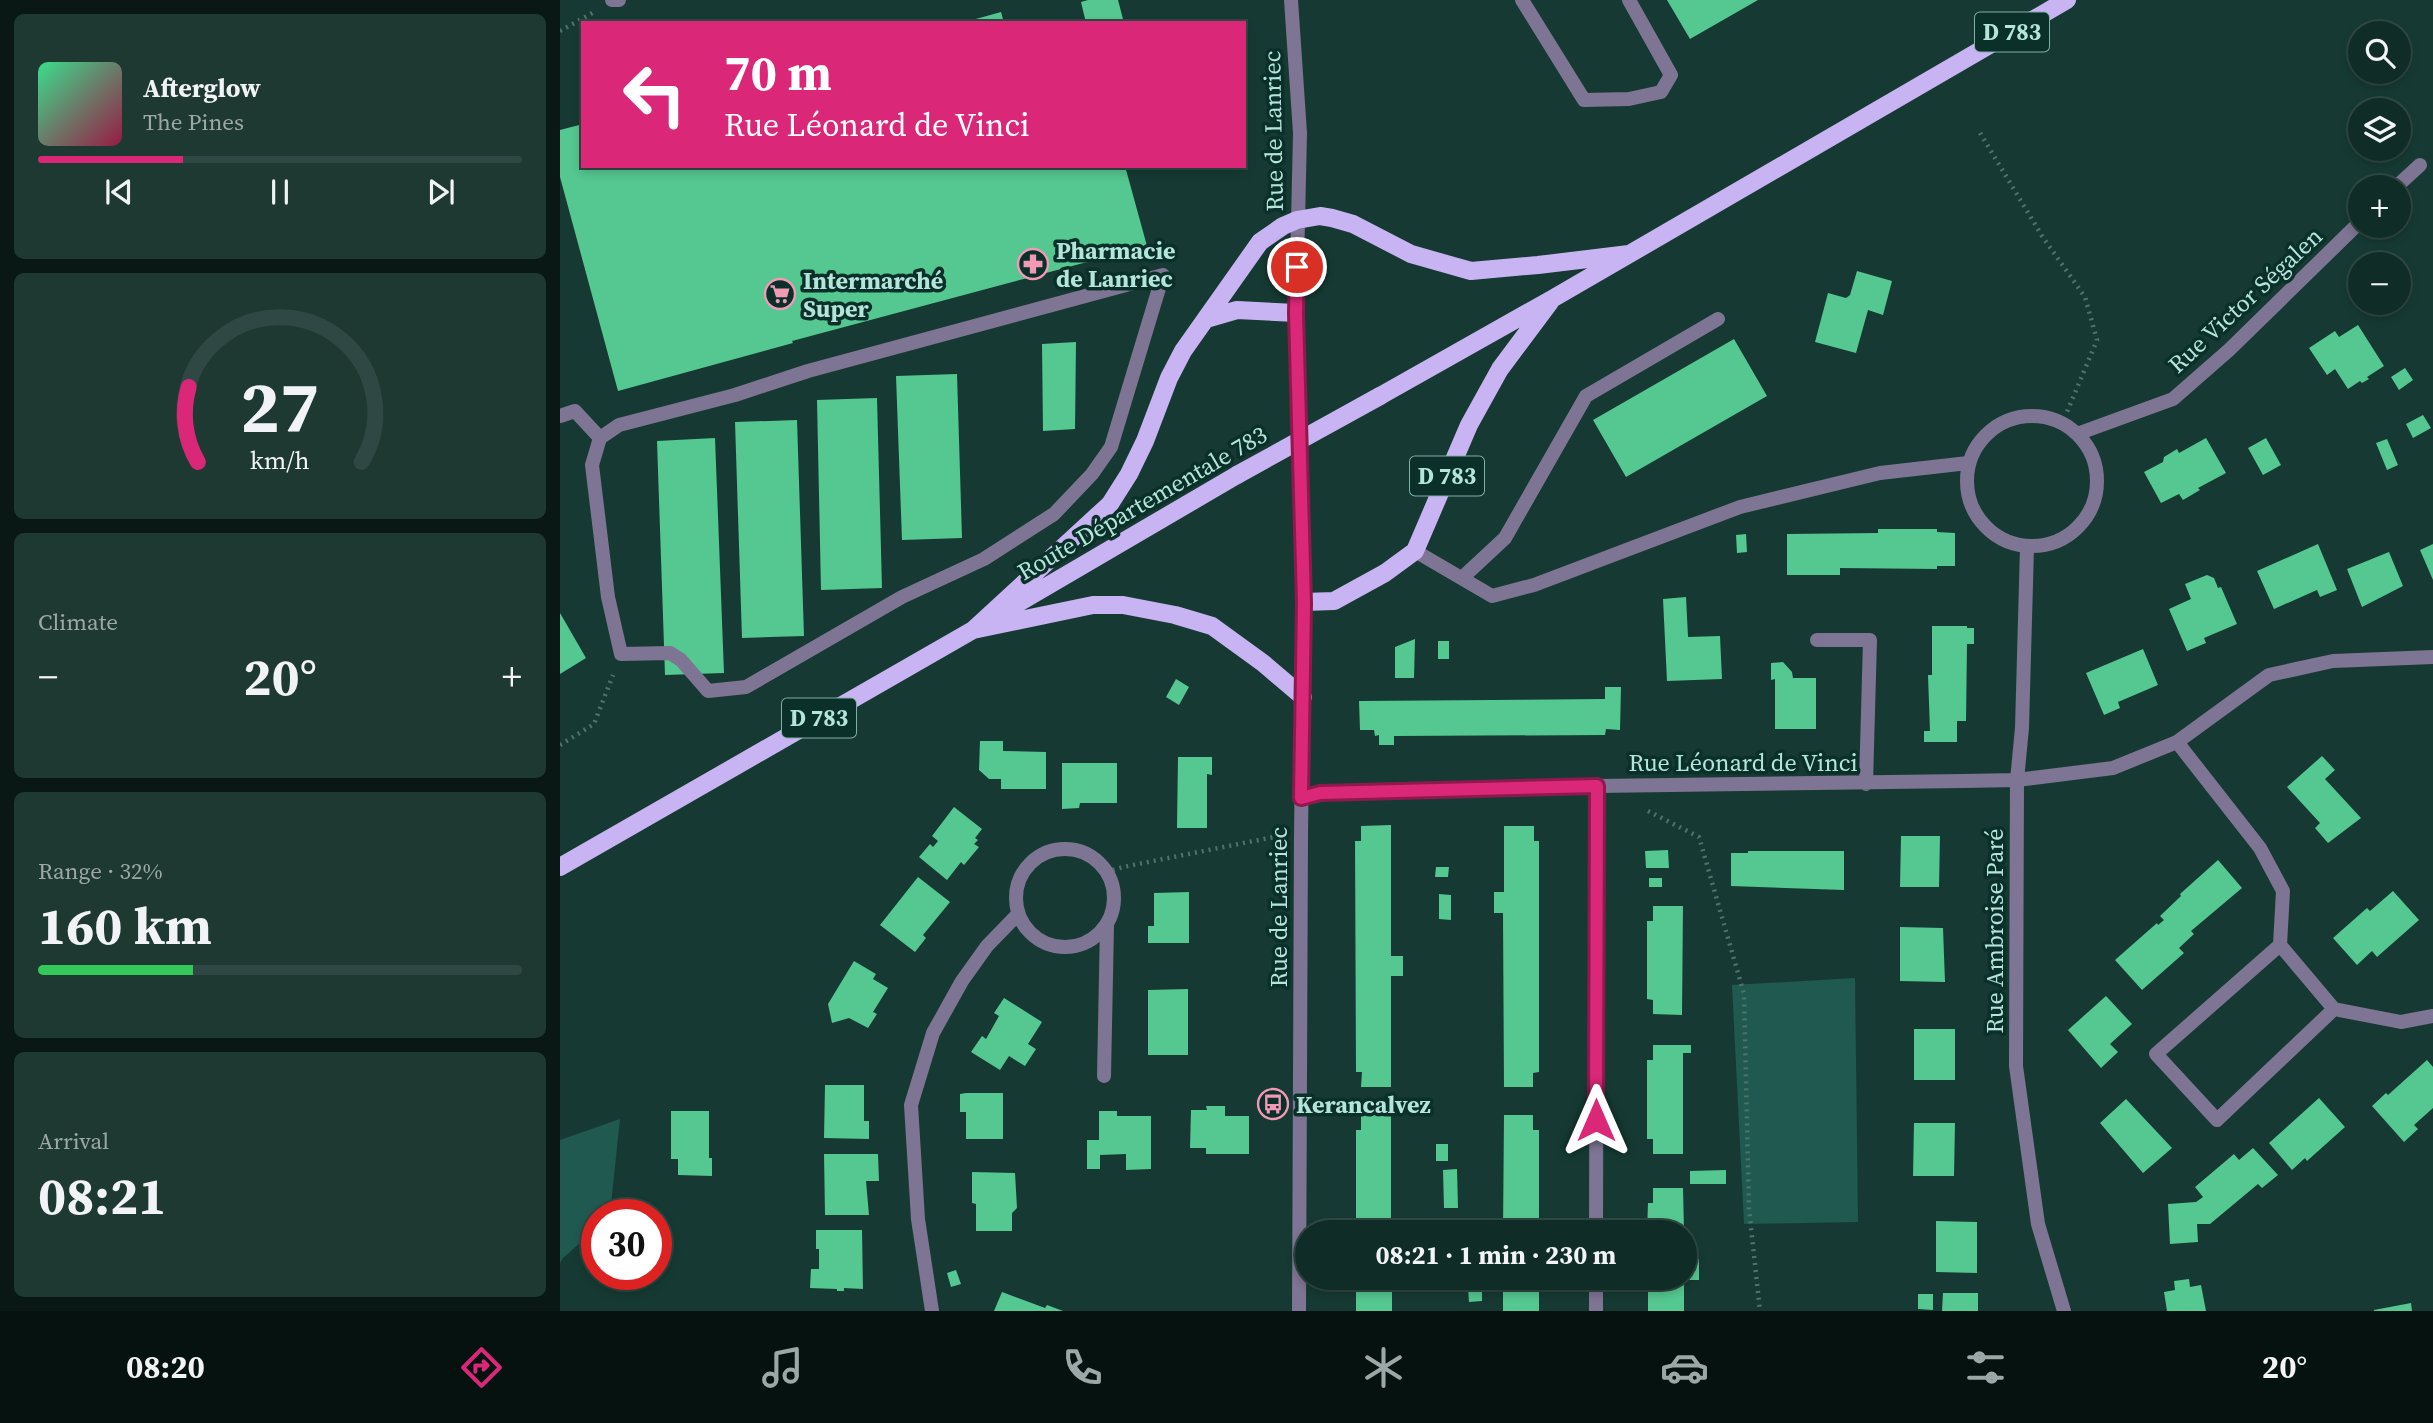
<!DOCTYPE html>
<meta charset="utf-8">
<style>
body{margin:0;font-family:"Source Serif 4",serif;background:#1e3832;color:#f1f3f6;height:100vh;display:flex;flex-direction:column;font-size:26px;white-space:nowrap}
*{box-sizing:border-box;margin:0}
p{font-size:23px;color:#9ca7a7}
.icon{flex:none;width:38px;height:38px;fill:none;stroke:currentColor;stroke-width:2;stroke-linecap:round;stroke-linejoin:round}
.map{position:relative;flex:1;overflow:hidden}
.details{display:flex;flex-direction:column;gap:14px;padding:14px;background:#091815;width:560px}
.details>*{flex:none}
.top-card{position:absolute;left:21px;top:21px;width:665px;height:147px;border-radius:0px;box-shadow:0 4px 10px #0003,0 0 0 2px #304843;background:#db2777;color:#fff;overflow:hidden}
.tools{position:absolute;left:1788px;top:21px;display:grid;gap:14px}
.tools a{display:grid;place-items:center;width:63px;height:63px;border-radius:50%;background:#102c26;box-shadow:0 4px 10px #0003,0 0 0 2px #304843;font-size:35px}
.speed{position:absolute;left:21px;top:1199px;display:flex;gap:14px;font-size:35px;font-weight:700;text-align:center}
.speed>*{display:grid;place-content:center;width:91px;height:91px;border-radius:50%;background:#102c26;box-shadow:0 4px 10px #0003,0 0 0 2px #304843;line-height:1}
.speed .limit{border:10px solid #d22;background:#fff;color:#111}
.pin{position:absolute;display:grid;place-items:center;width:60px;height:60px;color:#fff;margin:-30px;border:4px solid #fff;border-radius:50%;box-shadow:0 2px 7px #0007}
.me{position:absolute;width:77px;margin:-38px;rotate:0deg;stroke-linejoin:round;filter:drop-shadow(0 0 5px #0008)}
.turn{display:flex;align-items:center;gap:24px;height:147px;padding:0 28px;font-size:32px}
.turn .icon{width:91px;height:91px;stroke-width:2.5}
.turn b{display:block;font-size:49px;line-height:60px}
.big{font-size:52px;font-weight:700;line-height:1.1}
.details .widget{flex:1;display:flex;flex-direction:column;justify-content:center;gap:10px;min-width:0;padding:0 24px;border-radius:10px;background:#1e3832}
.details .dial{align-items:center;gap:0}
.dial svg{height:182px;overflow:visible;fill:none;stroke:#304843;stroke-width:7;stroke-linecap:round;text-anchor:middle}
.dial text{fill:#f1f3f6;stroke:none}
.song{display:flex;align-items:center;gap:21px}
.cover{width:84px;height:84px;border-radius:10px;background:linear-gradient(135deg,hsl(150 70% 55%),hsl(340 70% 35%))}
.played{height:7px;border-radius:4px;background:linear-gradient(90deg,#db2777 30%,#304843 30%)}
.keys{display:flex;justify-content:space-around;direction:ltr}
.heat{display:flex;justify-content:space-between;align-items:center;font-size:38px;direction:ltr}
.charge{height:10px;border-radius:5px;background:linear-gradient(90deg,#34c759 32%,#304843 0)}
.trip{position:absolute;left:735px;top:1220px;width:402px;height:70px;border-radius:35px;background:#102c26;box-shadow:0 4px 10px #0003,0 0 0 2px #304843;font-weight:700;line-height:70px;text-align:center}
.dock{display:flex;height:112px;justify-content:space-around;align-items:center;background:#06120f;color:#9ca7a7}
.dock .icon{width:49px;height:49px}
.dock .current{color:#db2777}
.dock b{font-size:32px;color:#f1f3f6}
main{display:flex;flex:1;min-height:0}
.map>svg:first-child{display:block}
.green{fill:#1f594f}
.building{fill:#55c790}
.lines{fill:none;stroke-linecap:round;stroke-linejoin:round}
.path{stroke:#4c746c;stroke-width:4.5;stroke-dasharray:2 5;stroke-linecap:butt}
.service{stroke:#7e7493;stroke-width:14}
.minor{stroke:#7e7493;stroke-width:14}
.primary{stroke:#c9b4f3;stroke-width:18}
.primary-bridge{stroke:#c9b4f3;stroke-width:18}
.route-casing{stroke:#8e194d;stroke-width:18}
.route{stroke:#db2777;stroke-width:12}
.labels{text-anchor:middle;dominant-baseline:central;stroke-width:7;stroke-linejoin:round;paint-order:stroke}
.shield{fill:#0b2f29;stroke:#81aea5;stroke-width:2}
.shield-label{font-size:23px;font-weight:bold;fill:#b4e5da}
.street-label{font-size:24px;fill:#b4e5da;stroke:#0b2f29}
.poi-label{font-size:24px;font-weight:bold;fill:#b4e5da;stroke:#0b2f29;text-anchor:start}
</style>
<main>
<section class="details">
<div class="widget">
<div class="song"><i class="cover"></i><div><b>Afterglow</b><p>The Pines</p></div></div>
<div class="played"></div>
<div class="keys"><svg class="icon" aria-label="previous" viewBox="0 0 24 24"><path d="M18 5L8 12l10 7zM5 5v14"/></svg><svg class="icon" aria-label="pause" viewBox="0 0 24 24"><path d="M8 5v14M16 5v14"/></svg><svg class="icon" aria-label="next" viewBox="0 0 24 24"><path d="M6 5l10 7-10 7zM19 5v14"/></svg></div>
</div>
<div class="widget dial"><svg viewBox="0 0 100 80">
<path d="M14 69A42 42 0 1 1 86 69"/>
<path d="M14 69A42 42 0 0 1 10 36" stroke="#db2777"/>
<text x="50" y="56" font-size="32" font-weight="700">27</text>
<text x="50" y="72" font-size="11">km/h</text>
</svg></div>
<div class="widget"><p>Climate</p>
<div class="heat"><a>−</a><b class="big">20°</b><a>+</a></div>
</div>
<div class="widget"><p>Range · 32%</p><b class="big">160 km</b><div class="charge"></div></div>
<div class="widget"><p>Arrival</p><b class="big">08:21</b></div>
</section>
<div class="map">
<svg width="1873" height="1311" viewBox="0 0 1873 1311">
<rect width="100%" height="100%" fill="#163a33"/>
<path class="green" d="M1295,978L1298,1222L1184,1224L1172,985Z
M60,1119L50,1214H37V1228L3,1258L0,1263V1140Z"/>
<path class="building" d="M528,0H558L564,23H526L521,2Z
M1107,0H1198L1130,39Z
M441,12L444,23H405V22Z
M23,124V166H565L587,246L232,341L233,343L58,391L0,177V130Z
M1297,271L1332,281L1323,315L1308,310L1296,353L1255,342L1268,293L1286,298L1290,295Z
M1798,325L1824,366L1807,377L1809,379L1802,383L1800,381L1788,389L1775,369L1767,375L1749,348L1775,331L1779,337Z
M1174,339L1207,396L1066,477L1033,420Z
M516,342L515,429L483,431L482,344Z
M1845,368L1853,380L1839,390L1831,377Z
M397,374L402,538L342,540L336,376Z
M317,398L322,588L261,590L257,400Z
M1863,415L1871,428L1853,438L1846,424Z
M237,420L244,636L182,638L175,422Z
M155,438L164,673L105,675L97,441Z
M1646,438L1666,473L1638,488L1640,490L1623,500L1619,494L1601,503L1584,472L1603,462L1604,457L1617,449L1619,453Z
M1706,438L1721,465L1703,475L1688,448Z
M1827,439L1838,465L1827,470L1816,443Z
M1318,529H1377V532L1395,533V566H1377V569L1280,568V575H1227V534L1318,533Z
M1186,534L1187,552L1177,553L1176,535Z
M1758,544L1777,590L1760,597L1757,590L1714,609L1697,571Z
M1873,544V580L1860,550Z
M1829,552L1843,586L1802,607L1787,569Z
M1647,575L1654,578L1658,588L1661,587L1677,624L1644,638L1646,643L1627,651L1609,609L1631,599L1625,584Z
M1126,597L1128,637L1160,636L1162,679L1107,681L1103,599Z
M0,613L26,658L0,674Z
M1372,626H1407V628H1414V644H1407L1406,721H1397V742H1364V731H1370L1368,675H1372Z
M855,639L854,678H835V647Z
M878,641H889V659H878Z
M1583,649L1598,685L1558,702L1560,708L1544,715L1526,673Z
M1223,662L1232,672L1233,678H1256V729H1215V679L1211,680V663Z
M616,679L629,687L619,705L606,697Z
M1045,687H1061L1060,730L1046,729L1045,735L834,736V745H819V735L815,736L814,730H800L799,701L1045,699Z
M420,741H443V751L486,752V789H441V779H429L419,770Z
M1762,756L1775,770L1765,779L1801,818L1768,843L1755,828L1760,823L1727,787Z
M618,757H652V775L647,774V828H617Z
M502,763H557V803H520L519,808L502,809Z
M394,807L422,829L415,838L418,840L414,844L419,847L404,865L401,862L387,880L359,857L370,844L373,847L378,841L372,836Z
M831,825V956H843V976H831V1087H801L802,1072H796L795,841H801V826Z
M944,826H974V841H979V1072L973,1073V1087H944L943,913H934V892H944Z
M1341,836H1380L1379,887H1340Z
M1108,850L1109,868H1086L1085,851Z
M1188,851H1284V890L1171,886V853H1188Z
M1658,860L1682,888L1631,931L1634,934L1619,948L1624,953L1582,990L1555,960L1597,923L1598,925L1604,920L1600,916L1621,896L1620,894Z
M876,867H889L888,877H875Z
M358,877L390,902L363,935L366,938L355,952L320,925Z
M1089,878H1102V887H1089Z
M1833,891L1859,920L1817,957L1812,951L1797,965L1773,938L1807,908L1810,911Z
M629,892V943H588V926H594V893Z
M879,894L891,895V920L879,919Z
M1093,906H1123L1122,1015L1093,1014V1000L1087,999V921H1093Z
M1340,927L1383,928L1385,982L1340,981Z
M294,961L316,974L313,979L328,988L313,1012L317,1014L308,1028L289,1018L272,1023L268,1004Z
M628,989V1055H588V990Z
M1546,996L1572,1024L1550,1044L1558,1052L1541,1068L1508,1030Z
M444,998L482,1022L468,1044L476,1049L465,1066L449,1056L440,1070L411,1052L422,1036L426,1039L439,1016L434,1013Z
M1354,1029H1395V1080H1354Z
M1093,1045H1131V1053H1123V1154H1093V1139H1087V1060H1093Z
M1867,1060L1873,1067V1108L1854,1125L1858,1129L1844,1142L1812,1106L1826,1093L1828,1095Z
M265,1085H304V1121H309V1139L264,1138Z
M406,1093H443V1139H406V1112H400V1094Z
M1759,1098L1785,1127L1747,1161L1745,1158L1732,1170L1709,1143Z
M1566,1099L1612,1148L1583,1173L1540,1123Z
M646,1106H665V1116H689V1154H646V1148H630L631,1110H647Z
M111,1111H149V1158H152V1176L118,1175V1159H111Z
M539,1111H557V1116H591V1169L566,1170V1154L540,1155V1169H527V1140H539Z
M801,1115H831V1232H796V1130H801Z
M944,1115H973V1130H979V1232H943Z
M1354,1123H1395L1394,1176H1353Z
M876,1144H888V1161H876Z
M1693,1148L1718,1175L1702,1188L1698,1184L1650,1224H1637L1638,1242L1610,1244L1608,1204L1636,1202L1643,1197L1635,1187L1674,1154L1679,1160Z
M264,1154H318L319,1181H306L309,1215H265Z
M897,1169L898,1208H884L883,1170Z
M1166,1170V1184H1130V1171Z
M412,1172L455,1173L457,1208L452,1213V1231H416V1204L412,1203Z
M1093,1188H1123L1124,1232H1087L1088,1203H1093Z
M1376,1221L1417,1222V1273L1376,1272Z
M256,1230H302L303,1289L284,1288V1291H277V1289L250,1288L251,1269H259V1249H256Z
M1125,1258L1139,1259V1280H1125Z
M396,1270L401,1284L391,1287L387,1273Z
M796,1278H849V1284H832V1311H796Z
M943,1278H979V1311H943Z
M1088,1278H1124V1311H1088Z
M1629,1279L1630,1287L1641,1285L1646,1311H1607L1604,1292L1615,1290L1614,1281Z
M922,1287V1301L909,1302L908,1288Z
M442,1292L485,1308L487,1305L503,1311H434Z
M1383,1293H1418V1311H1382Z
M1358,1294H1373V1310L1358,1309Z
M1851,1303L1852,1311H1814V1310Z"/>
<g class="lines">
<path class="path" d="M0,31L34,12
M1420,133L1482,236L1525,297L1537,340L1507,412
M0,745L34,724L53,675
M1088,811L1139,837L1184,994L1189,1209L1200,1311
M546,872L563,867L719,836"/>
<path class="service" d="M962,0L1024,100L1069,99L1101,92L1111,75L1069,0
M603,275L551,447L532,474L494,514L424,559L342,597L186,687L148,691L121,660L110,653L61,654L48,597L32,465L40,438L59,425L175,395L248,371Z
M0,416L15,411L40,438
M902,578L945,538L1026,396L1158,319"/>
<path class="minor" d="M52,0H59
M731,0L740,133L736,313L744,602L741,835L739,1311
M1836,187L1860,165
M1407 481a65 65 0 1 1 130 0a65 65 0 1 1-130 0Z
M1517,434L1613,399L1669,350L1801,221
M1467,547L1462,728L1457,780L1456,1066L1478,1224L1504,1311
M855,551L932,596L974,585L1180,507L1320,473L1408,463
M1257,640H1310L1306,784
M1617,742L1700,848L1723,891L1720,945L1774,1009L1841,1022L1873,1016
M741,798L772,793L1037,786L1403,781L1457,780L1553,768L1617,742L1709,675L1773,661L1873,657
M456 898a49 49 0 1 1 98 0a49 49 0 1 1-98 0Z
M1720,945L1596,1054L1657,1120L1774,1009
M544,1076L547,925
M1036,1232L1037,786
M372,1311L358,1219L351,1105L373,1033L402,981L427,946L458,914
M1036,1311V1278"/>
<path class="primary" d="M646,319L677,310L736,313
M820,396L992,299L1507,0
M744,602L774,601L825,573L855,551L909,425L940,369L990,302
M443,612L677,475
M413,630L533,605H563L615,615L652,626L703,663L743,697
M0,867L413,630L550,504L569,474L585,441L609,378L623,351L700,242L723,226L737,220L760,216L772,218L793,224L851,254L911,271L978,265L1069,254"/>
<path class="primary-bridge" d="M677,475L820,396"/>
</g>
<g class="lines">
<g class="route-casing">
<path id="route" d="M737,267L736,313L744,603L741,798L760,793L1037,786L1036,1120"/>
</g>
<use href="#route" class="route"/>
</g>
<defs>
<g id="pharmacy-ring" transform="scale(1.575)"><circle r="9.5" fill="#0b2f29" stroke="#f09ab5" stroke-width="1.5"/><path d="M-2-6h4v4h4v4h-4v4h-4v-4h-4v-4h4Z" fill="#f09ab5"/></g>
<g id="supermarket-ring" transform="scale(1.575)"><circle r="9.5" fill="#0b2f29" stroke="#f09ab5" stroke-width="1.5"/><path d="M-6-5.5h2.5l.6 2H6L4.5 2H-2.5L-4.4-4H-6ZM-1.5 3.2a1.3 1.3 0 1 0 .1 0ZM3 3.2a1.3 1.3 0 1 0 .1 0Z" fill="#f09ab5"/></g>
<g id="bus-ring" transform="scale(1.575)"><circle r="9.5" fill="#0b2f29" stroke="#f09ab5" stroke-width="1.5"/><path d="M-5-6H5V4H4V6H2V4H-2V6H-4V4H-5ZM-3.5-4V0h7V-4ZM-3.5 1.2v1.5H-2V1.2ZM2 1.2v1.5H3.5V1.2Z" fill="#f09ab5"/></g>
</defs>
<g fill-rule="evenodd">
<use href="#pharmacy-ring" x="473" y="264"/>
<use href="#supermarket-ring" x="220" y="294"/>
<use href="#bus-ring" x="713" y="1104"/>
</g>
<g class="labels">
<g class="shield">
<rect x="1415" y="12.5" width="74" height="39" rx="5"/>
<rect x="850" y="456.5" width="74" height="39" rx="5"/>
<rect x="222" y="698.5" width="74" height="39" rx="5"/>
</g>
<g class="shield-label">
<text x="1452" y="32">D 783</text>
<text x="887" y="476">D 783</text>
<text x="259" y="718">D 783</text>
</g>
<g class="street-label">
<text transform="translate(713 131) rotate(-91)">Rue de Lanriec</text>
<text transform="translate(1685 300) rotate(-43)">Rue Victor Ségalen</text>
<text transform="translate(582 503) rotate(-30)">Route Départementale 783</text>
<text x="1183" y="762">Rue Léonard de Vinci</text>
<text transform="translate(718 907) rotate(-90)">Rue de Lanriec</text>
<text transform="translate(1434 931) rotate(-90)">Rue Ambroise Paré</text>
</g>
<g class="poi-label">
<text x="496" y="250">Pharmacie<tspan x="496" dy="28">de Lanriec</tspan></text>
<text x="243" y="280">Intermarché<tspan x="243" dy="28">Super</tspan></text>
<text x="736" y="1104">Kerancalvez</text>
</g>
</g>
</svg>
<div class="tools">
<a><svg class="icon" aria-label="search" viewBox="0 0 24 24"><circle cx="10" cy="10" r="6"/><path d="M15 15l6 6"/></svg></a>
<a><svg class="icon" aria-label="layers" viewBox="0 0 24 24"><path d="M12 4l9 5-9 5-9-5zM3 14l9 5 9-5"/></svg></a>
<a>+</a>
<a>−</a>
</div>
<div class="speed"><div class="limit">30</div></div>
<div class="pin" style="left:737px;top:267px;background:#d93025"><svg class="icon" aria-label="arrive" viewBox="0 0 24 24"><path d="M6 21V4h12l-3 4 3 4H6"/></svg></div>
<svg class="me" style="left:1036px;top:1120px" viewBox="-20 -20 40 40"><path d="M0-17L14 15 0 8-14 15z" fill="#db2777" stroke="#fff" stroke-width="4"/></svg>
<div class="trip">08:21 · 1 min · 230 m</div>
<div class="top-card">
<div class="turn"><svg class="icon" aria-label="left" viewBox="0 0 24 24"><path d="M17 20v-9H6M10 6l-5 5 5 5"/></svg><div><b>70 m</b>Rue Léonard de Vinci</div></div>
</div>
</div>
</main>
<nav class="dock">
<b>08:20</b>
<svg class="icon current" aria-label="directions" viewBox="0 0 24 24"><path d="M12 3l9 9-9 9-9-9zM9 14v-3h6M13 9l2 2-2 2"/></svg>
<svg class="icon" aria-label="music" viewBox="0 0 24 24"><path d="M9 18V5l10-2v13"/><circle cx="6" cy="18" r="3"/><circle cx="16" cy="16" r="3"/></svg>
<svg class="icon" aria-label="phone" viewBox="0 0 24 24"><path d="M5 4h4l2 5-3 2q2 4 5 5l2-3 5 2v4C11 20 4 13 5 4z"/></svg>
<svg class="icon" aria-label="climate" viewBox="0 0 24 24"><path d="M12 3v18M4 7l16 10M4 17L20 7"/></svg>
<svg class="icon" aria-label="car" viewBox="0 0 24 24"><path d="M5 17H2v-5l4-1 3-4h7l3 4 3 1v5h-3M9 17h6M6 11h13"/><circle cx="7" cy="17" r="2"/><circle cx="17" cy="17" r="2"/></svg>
<svg class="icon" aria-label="filters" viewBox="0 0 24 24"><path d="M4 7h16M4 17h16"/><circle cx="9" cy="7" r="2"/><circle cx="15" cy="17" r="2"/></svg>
<b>20°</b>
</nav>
